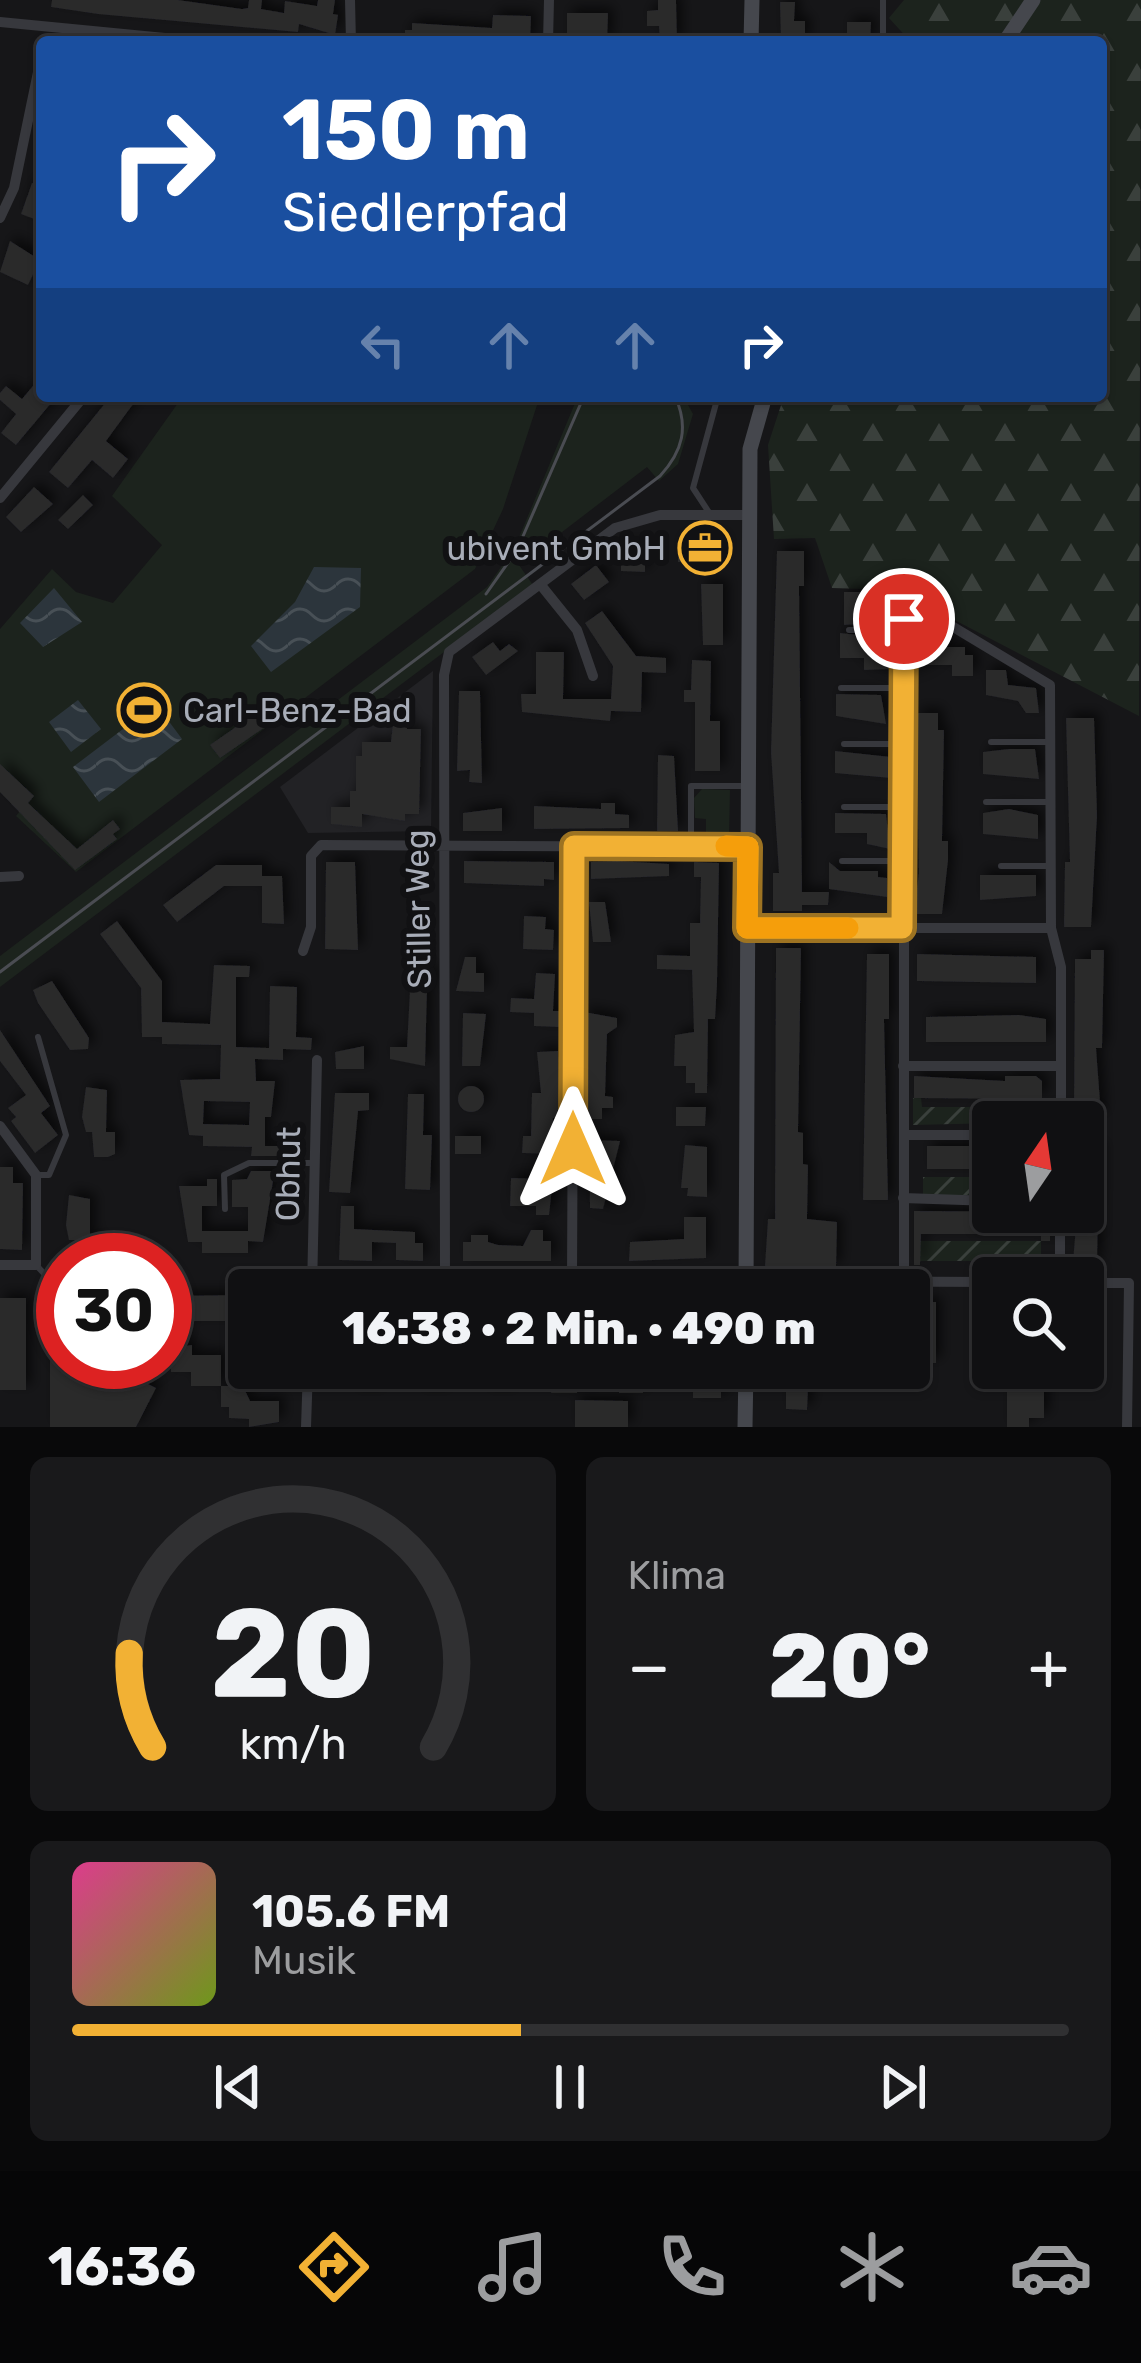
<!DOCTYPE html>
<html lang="de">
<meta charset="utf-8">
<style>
body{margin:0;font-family:Rubik,sans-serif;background:#19191b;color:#f1f3f6;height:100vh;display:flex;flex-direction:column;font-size:45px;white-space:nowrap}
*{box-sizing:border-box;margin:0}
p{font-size:39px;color:#9c9d9f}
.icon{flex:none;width:66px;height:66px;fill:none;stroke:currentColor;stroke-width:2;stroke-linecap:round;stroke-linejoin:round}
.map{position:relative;height:1427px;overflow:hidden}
.drawer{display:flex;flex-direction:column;gap:30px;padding:30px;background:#09090a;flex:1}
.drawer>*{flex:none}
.hud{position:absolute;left:36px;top:36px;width:1071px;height:366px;border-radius:12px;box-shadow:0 3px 9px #0004,0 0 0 3px #303032;background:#1a4fa0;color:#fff;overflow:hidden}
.needle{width:78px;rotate:13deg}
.fabs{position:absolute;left:972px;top:1101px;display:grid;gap:24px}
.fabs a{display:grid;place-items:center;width:132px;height:132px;border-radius:12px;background:#101012;box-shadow:0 3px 9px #0004,0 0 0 3px #303032;font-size:60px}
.speed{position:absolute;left:36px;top:1233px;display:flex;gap:24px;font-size:60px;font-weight:700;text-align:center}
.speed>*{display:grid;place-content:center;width:156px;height:156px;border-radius:50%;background:#101012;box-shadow:0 3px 9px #0004,0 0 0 3px #303032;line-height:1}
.speed .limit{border:18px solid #d22;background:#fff;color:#111}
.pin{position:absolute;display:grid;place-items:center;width:102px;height:102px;color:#fff;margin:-51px;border:6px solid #fff;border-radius:50%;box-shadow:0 3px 12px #0007}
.me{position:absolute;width:132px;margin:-66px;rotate:0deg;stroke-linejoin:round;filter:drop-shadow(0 0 9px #0008)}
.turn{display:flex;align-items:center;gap:42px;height:252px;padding:0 48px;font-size:54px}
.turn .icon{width:156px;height:156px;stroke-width:2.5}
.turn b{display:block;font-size:84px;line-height:102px}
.lanes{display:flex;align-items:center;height:114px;padding:0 48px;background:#0003;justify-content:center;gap:60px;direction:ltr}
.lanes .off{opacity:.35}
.big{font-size:90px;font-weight:800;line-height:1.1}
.drawer .card{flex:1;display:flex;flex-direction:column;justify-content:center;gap:18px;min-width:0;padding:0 42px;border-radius:18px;background:#19191b}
.drawer .dial{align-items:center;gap:0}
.dial svg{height:312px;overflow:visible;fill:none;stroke:#303032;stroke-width:7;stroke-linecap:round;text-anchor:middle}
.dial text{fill:#f1f3f6;stroke:none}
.song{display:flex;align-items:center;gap:36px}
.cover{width:144px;height:144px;border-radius:18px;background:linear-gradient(135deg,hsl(330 70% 55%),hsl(80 70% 35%))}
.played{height:12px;border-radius:6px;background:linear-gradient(90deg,#f2b134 45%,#303032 45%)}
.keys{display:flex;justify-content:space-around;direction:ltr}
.heat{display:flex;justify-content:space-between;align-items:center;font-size:66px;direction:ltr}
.drawer .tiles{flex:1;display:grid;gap:30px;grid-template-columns:1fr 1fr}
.card:last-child{grid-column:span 2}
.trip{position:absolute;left:228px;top:1269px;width:702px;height:120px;border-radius:12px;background:#101012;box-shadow:0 3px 9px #0004,0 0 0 3px #303032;font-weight:800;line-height:120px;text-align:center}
.tabs{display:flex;height:192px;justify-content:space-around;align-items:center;background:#060607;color:#9c9d9f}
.tabs .icon{width:84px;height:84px}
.tabs .active{color:#f2b134}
.tabs b{font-size:54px;color:#f1f3f6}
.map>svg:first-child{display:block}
.built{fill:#222225}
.grass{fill:#1c231d}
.forest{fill:url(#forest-firs)}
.garden{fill:url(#garden-furrows)}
.water{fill:url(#water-waves)}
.building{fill:#29292c;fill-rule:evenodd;filter:url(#shadow)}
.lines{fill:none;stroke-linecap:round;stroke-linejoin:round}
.lane{stroke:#37383d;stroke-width:6}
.street{stroke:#37383d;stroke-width:10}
.secondary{stroke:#45474d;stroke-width:15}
.tram{stroke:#4a4c52;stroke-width:3}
.route-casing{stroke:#9d7322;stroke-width:30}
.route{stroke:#f2b134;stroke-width:21}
.slow{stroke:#f59e0b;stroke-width:21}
.labels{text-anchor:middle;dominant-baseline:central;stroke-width:12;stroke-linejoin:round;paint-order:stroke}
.poi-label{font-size:33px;fill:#a8adb8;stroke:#111113;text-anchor:end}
.street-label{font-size:33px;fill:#a8adb8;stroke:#111113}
</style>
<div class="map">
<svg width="1141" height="1427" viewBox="0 0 1141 1427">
<defs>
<pattern id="forest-firs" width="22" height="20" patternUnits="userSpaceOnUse" patternTransform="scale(3)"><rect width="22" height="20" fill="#1c231d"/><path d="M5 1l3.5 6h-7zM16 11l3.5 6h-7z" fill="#3a403c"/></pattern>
<pattern id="garden-furrows" width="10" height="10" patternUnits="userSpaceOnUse" patternTransform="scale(3)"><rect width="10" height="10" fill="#1c231d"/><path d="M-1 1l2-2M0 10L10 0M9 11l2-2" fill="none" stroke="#3a403c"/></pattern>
<pattern id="water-waves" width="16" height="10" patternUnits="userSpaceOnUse" patternTransform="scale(3)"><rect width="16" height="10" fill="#2c353c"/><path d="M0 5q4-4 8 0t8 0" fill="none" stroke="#485056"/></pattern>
<filter id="shadow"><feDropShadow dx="5.5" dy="-5.5" stdDeviation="6" flood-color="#0009"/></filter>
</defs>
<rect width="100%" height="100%" fill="#161618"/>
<path class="built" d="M433,671L431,831L308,833L280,787Z"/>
<path class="grass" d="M183,396H540L503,509L475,569L76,872L16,816L20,811L0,792V629L52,569L76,592L113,603L162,545L112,496Z
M578,396H683L693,414L678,464L659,481L647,467L519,565L533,585L0,987V956L487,587L515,547Z
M702,789L730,790L729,839H699V833L706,832V819L695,818L694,798Z"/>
<path class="forest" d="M904,0H1141L1139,716L897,590L832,588L815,538L774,539L768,445L784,396H1101V42H911L889,18Z"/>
<path class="garden" d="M913,1098H921L922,1107H1035L1036,1099H1042V1122L913,1125Z
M923,1177H993V1195H923Z
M920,1241H1041V1261H920Z"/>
<path class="water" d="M314,567L361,568L360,607L271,672L251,646L295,602Z
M54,588L82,622L43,647L20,623Z
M78,700L101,729L71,752L49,722Z
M156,704L182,739L99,802L73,767Z"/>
<path class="building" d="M52,0H178L242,9L248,8L249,0H262L261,9L284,13L285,1L317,6L318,0H335L333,14L338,15L335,35L299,24L298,32L98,14L51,7Z
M658,0H676L677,42H660L659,26H647V11L658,10Z
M780,2H795L794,21H805V42H781Z
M567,13H608L607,42H567Z
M493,15L531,16L530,42H405V30H412V23L492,28Z
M847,22H871L870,42H847Z
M32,183L42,186V222L21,214Z
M10,241L40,260L28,285L0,272Z
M42,375V396H57L16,445L1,433L16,414L0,400V393L6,386L22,399Z
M111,396H139L106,441L128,459L113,478L92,460L68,488L49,472Z
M34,487L53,504L21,532L6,517Z
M83,495L93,505L68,529L58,520Z
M712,537L722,541V562H678V541Z
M621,547H645V572L621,571Z
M777,551H804V586H799L802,892H829L828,905H802V911H773V873H779L771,752Z
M596,565L609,582L584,600L571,584Z
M701,584H723V645H703Z
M844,592H869L870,616H886V622L844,625Z
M602,611L636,656L666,658V673L642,672L641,712L611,711L610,721L522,712L521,694H536V652H564L563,699H611L613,666L585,623Z
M840,633L886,638L892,669L864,670V658H840Z
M918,633H939V647H965V655H973V676H952V665H918Z
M493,642L500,651L509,644L518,651L486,675L472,657Z
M692,660L711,661L710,721H720V771H695V702H684V690H691Z
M986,670H1006L1008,685L1036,688L1039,713H1026L1018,701L986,695Z
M459,691H480L482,783L469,782L470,770L457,771Z
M836,694L881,695L886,724L836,716Z
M256,713L265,727L220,758L210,745Z
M916,713H938V730H944L942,841H948V860L942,914H914L919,873Z
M394,714H407V729H421L419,814H405V821L362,814V827L331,824V807H350V791H356V756H362V742H391Z
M1066,718H1094L1097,815L1091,927H1064L1065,862H1070Z
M1009,749H1035L1039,779L983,774V752Z
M835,751L891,757V778L835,773Z
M658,755L674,756L678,831H657Z
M0,764L34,796L28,803L77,849L113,820L120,829L113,834L117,839L75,870L0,792Z
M601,803H615V814L629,815V828L534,829V806L601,809Z
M502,808V831H463V813Z
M1009,809L1038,815V839L983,834V813Z
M835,813L886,814L890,849L867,844V833H835Z
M464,861L554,862V880L544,879V886L464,883Z
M617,861L669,864V876L591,879V862Z
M326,862H355L358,950L325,949Z
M694,862L719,863L717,983L715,1019H708L707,1093H695V1083H686V1066H674L675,1035L694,1032L692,970L657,969V955L690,956V923H700L701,877H694Z
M829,862L840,871H878V877L887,878V897L829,889Z
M216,865H262V876H282L284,924L262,923V886H224L177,922L163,905Z
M980,875H1036V896L980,900Z
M589,902H605L611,942H593Z
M524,916L546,917L545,929L554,930L553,950L523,949Z
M117,921L162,981V1022L210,1024L214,965L250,966L249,977H236V1047L269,1048L270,986L297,987L296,1037L312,1038L311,1050L283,1049V1060L255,1059L256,1081H275L271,1117H265V1146H290V1156H251L252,1147L203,1146V1136L189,1135L180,1080L220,1079L221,1045L162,1044V1037H142L141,988L100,934ZM204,1101L250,1102L249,1125L203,1124Z
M776,948H801L798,1132L803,1133V1164L808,1165L807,1219L837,1222L836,1268L765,1266L768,1219H775Z
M1091,950H1104L1102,1048H1096L1101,1116H1074L1075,959H1091Z
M867,954H889V1019H884L888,1200H863Z
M917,954L1036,957V983L917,981Z
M465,957H476V973H484V992L456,991Z
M411,971H432V988L427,987L425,1066L390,1059V1047H407Z
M536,973L555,974L553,1011H560L559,1027L534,1026V1013L510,1012L511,998L534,999Z
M52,981L89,1038L88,1049L70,1050L38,1003L33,990Z
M584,1012L617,1018V1027L607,1034L605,1096L613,1097V1108H602V1119H585Z
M463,1013L486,1014L480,1066H462Z
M1019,1015L1046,1019V1042H926V1017Z
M0,1030L50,1106L41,1113L58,1135L35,1153L11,1121L16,1117L8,1108L26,1095L0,1061Z
M364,1046V1069H336L335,1052Z
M558,1051L559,1118H553L552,1154L522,1153L523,1136H531L532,1093H541L537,1052Z
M914,1076L1005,1081V1076H1036L1042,1081V1099L914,1098Z
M458 1099a13 13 0 1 1 26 0a13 13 0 1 1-26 0Z
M86,1087L107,1090L106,1132H115V1154L108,1157H94L92,1132H86L82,1117Z
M335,1093H369V1110L358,1111L350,1193L329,1192Z
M408,1094H424L423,1135H432L430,1190L405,1189Z
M676,1107H706L705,1126H676Z
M455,1136H481V1154H455Z
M589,1140L620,1141L603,1209L590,1208Z
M685,1145L707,1147V1197L687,1196L688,1188H681Z
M927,1146H993V1169H927Z
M1083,1147H1099L1097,1263H1073L1077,1212H1083Z
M0,1167H13V1183H23L22,1250L0,1249Z
M251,1171H286V1181H273L263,1242L248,1241V1253H202V1242H188L179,1186H207V1179H217V1206H202V1231H248V1207H232V1180L247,1179Z
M511,1178L553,1179L549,1215H536V1206H510Z
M69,1195L90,1199V1240H99V1260H77L76,1240H69L66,1225Z
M341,1206H354V1229L415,1232V1243H423V1261L396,1260V1243L372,1242V1261L339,1260Z
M914,1211L1050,1212V1241H1041V1234H921L920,1265H914Z
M684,1217H706V1258L629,1261L630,1242L684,1239Z
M531,1230H543V1241H551V1261H463V1242H471V1235H488V1242L498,1245L523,1246Z
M249,1295V1321H184V1346L192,1345V1355H221V1386H191V1372H171V1360H165V1296Z
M0,1298H26V1390H0Z
M916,1302H936V1363H916Z
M50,1354H63L72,1370L122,1371L156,1388L136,1427H50Z
M353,1368H378V1392H353Z
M419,1368H444V1392H419Z
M485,1368H510V1392H485Z
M552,1368H577V1393H551Z
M619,1368H644L643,1393H619Z
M1007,1368H1028V1382H1044V1418H1029V1427H1007Z
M693,1381H721V1398H693Z
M221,1386H243L250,1401H279V1422L249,1427V1419L229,1418V1407H221Z
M786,1388H808L807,1410L786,1409Z
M575,1400L628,1401V1427H575Z"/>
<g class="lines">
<path class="lane" d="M883,0V34
M710,514L693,488L718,396
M849,630H904
M841,688H904
M991,742H1048
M844,744H903
M986,802H1048
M844,807H902
M691,845V786H744
M842,861H902
M1001,866H1051
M36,1175H49L66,1135L38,1037
M225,1209L224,1175L249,1163H316
M36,1265L53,1283"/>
<path class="street" d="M350,0L351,42
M0,22L206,42
M548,42L549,0
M0,218L14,188L42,53
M0,498L84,396
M540,584L577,630L593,676
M0,877L19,876
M747,928H1051
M303,951L311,927V856L321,845L748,847
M903,1066H1061
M0,1126L36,1175V1265H0
M904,1135H993
M903,1198L993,1201
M1060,1278V1212
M312,1279L993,1282
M445,1279L444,675L449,652L615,528L660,515H750
M572,1279L574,846
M904,1282V619H940L1050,685L1051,928L1061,967V1122
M1083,1283H1129L1127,1427
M312,1290L317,1060
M306,1427L308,1368"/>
<path class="secondary" d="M751,42L752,0
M1005,42L1033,0
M746,1290L750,449L765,396
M745,1427L746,1368"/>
<path class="tram" d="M486,594L517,550L584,396
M0,972L660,476C683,451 689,427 675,396"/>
</g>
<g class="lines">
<g class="route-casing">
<path id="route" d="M573,1149L574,846L748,847L747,928H902L904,619"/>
</g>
<use href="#route" class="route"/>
<path class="slow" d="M726,846L748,847L747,928H848"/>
</g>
<defs>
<g id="office-ring" transform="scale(2.7)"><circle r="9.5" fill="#111113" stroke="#f2b134" stroke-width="1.5"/><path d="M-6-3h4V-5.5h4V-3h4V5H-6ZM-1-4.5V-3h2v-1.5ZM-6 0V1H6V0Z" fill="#f2b134"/></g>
<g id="stadium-ring" transform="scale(2.7)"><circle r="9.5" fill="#111113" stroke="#f2b134" stroke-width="1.5"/><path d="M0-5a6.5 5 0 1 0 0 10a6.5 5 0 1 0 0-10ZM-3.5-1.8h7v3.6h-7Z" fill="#f2b134"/></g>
</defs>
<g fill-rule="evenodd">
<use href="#office-ring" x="705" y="548"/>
<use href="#stadium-ring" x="144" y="710"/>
</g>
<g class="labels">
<g class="poi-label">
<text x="666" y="548">ubivent GmbH</text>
<text x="183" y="710" text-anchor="start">Carl-Benz-Bad</text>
</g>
<g class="street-label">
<text transform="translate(418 909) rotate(-91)">Stiller Weg</text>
<text transform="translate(288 1174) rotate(-89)">Obhut</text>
</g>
</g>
</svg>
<div class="fabs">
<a><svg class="needle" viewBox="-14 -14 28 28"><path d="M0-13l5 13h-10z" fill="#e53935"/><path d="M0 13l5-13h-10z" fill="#9c9d9f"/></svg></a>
<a><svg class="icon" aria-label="search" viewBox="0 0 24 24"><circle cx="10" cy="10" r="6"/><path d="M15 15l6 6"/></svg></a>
</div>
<div class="speed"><div class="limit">30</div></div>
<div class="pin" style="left:904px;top:619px;background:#d93025"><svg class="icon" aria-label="arrive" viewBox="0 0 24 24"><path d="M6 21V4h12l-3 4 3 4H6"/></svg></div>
<svg class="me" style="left:573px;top:1149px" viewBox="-20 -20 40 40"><path d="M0-17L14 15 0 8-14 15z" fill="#f2b134" stroke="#fff" stroke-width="4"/></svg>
<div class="trip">16:38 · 2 Min. · 490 m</div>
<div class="hud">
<div class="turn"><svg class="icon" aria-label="right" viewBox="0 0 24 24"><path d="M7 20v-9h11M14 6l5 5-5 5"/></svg><div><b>150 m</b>Siedlerpfad</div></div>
<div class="lanes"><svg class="icon off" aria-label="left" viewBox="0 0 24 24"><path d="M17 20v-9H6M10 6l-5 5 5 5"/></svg><svg class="icon off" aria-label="ahead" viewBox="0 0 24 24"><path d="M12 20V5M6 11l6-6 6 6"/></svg><svg class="icon off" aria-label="ahead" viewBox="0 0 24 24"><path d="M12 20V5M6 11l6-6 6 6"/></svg><svg class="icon" aria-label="right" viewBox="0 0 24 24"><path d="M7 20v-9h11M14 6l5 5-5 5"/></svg></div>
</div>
</div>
<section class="drawer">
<div class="tiles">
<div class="card dial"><svg viewBox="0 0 100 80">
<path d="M14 69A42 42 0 1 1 86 69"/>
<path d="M14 69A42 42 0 0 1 8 45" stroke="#f2b134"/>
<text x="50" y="56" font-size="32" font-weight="700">20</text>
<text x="50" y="72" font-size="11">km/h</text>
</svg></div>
<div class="card"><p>Klima</p>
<div class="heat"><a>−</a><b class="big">20°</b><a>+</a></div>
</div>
<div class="card">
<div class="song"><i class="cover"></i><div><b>105.6 FM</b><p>Musik</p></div></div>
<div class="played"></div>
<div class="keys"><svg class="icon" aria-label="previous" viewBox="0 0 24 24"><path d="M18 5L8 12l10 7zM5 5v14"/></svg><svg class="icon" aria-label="pause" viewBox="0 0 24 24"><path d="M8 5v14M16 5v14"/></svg><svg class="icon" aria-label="next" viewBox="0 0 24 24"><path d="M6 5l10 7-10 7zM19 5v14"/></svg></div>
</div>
</div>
</section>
<nav class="tabs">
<b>16:36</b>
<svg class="icon active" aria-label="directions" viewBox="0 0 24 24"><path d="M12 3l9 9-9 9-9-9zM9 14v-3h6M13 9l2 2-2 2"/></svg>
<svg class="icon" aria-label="music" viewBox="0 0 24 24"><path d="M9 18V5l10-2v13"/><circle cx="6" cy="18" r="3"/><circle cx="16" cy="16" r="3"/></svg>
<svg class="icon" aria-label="phone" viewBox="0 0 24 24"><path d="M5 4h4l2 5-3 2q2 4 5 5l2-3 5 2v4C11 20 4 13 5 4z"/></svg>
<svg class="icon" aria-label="climate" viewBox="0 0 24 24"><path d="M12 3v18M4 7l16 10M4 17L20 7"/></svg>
<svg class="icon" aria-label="car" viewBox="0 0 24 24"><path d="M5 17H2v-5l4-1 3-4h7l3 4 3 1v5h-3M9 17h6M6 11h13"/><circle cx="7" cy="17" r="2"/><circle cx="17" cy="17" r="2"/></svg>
</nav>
